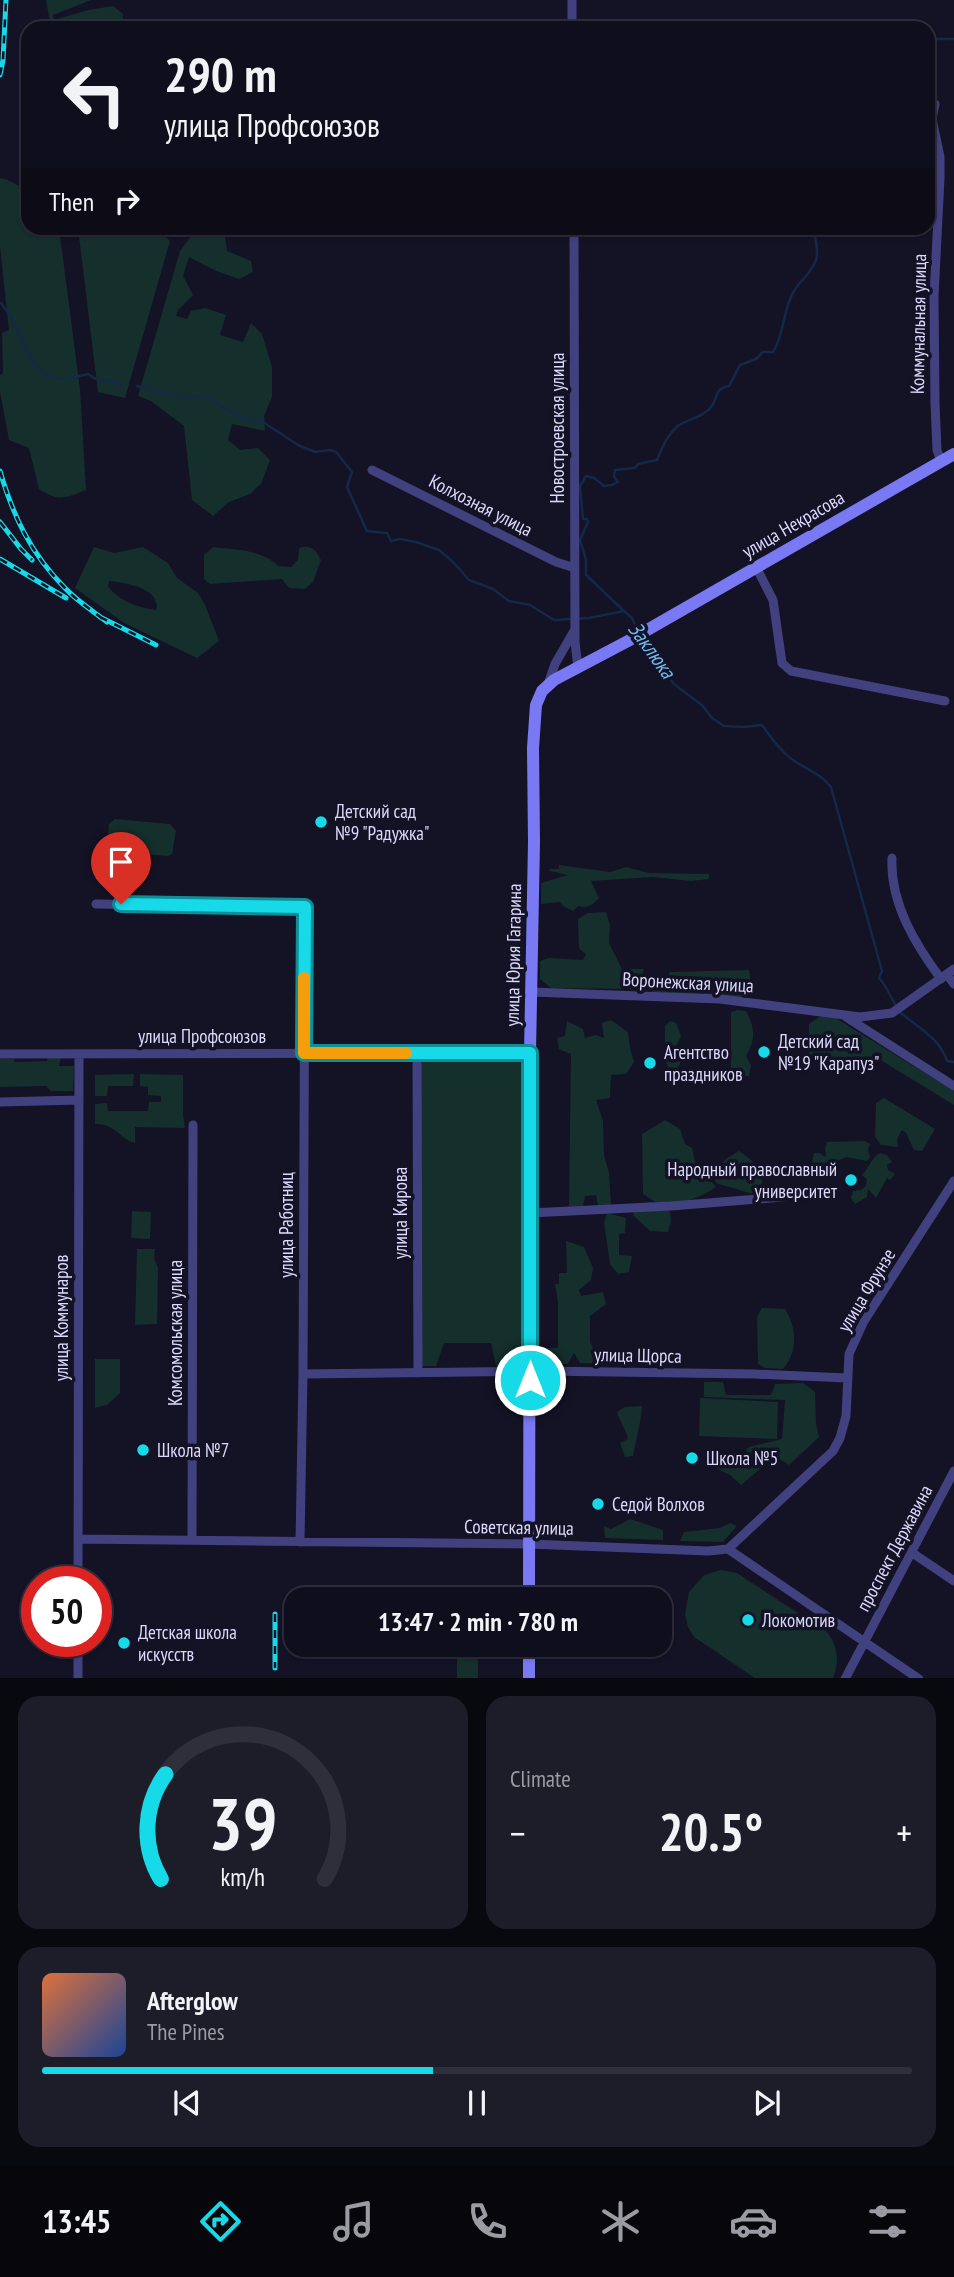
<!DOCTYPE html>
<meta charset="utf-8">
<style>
body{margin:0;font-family:"PT Sans Narrow",sans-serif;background:#1d1c29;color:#f1f3f6;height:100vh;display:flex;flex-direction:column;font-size:26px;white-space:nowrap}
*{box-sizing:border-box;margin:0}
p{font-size:23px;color:#9b9ca3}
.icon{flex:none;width:38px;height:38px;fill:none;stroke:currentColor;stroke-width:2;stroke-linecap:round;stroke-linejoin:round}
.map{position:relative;height:1678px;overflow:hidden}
.details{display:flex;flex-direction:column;gap:18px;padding:18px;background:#08080f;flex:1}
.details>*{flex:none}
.top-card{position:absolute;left:21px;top:21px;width:914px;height:214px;border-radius:21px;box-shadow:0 2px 5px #0004,0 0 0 2px #2f2e3b;background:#0f0e1c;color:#f1f3f6;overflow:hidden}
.speed{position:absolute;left:21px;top:1566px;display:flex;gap:14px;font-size:35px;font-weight:700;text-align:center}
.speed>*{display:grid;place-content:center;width:91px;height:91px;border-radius:50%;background:#0f0e1c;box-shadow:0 2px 5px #0004,0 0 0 2px #2f2e3b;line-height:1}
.speed .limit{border:10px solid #d22;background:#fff;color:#111}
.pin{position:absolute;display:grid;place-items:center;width:60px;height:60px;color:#fff;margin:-72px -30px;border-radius:50% 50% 50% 0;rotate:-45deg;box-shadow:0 0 7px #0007}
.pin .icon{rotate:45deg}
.me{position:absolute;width:77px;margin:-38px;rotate:0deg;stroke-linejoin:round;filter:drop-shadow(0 0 5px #0008)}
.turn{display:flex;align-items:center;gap:24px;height:147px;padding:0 28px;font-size:32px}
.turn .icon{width:91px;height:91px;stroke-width:2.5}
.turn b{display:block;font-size:49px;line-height:60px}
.then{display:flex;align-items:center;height:66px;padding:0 28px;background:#0003;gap:14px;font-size:26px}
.big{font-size:52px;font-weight:800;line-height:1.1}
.details .card{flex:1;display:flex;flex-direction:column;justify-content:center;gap:10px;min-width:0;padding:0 24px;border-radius:21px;background:#1d1c29}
.details .dial{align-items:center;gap:0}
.dial svg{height:182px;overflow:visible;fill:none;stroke:#2f2e3b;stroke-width:7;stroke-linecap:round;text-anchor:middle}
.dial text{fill:#f1f3f6;stroke:none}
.song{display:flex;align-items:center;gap:21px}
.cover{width:84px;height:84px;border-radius:10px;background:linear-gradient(135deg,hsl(20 70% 55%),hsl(220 70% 35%))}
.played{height:7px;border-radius:4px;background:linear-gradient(90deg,#17dae9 45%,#2f2e3b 45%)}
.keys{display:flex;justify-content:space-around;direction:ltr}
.heat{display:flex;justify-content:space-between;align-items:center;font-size:38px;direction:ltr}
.details .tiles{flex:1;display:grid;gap:18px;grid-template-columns:1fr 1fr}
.card:last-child{grid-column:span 2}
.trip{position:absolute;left:284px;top:1587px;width:388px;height:70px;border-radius:21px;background:#0f0e1c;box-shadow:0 2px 5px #0004,0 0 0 2px #2f2e3b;font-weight:800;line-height:70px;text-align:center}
.dock{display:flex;height:112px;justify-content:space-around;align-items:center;background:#06060b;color:#9b9ca3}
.dock .icon{width:49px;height:49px}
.dock .current{color:#17dae9}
.dock b{font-size:32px;color:#f1f3f6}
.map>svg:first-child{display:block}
.green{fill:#152f2d;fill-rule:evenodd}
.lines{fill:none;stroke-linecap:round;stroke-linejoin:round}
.stream{stroke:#132948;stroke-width:2.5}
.street{stroke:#424180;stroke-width:9}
.secondary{stroke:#797af3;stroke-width:12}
.rail-casing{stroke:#17dae9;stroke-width:5}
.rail{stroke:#141225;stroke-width:2.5;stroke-dasharray:8;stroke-linecap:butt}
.route-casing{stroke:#0f8e97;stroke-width:18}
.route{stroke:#17dae9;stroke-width:12}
.slow{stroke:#f59e0b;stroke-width:12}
.poi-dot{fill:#17dae9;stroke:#141225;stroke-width:2.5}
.labels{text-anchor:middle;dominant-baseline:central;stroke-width:7;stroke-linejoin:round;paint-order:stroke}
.street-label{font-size:19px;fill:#dcd9fc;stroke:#141225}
.poi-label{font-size:19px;fill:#dcd9fc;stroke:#141225;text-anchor:start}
.water-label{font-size:21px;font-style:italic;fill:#71baf2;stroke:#141225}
</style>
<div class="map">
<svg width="954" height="1679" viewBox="0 0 954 1679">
<rect width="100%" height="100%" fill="#141225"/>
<path class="green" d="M46,0H91L53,15L54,20L88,10L113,6L123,14L122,28H51Z
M0,178L8,180L28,191V228H59L80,389L86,490C66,498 58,502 39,489L29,448L9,440L0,392V375L3,373L2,333L9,330L0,247Z
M78,228H159L170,241L125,398L98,392Z
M214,228H224L227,251L251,261L253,272L239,279L216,271L189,257L183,276L193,295L178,310L176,316L187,319L191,311L205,308L226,315L220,335L243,342L251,323L262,334L272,367V397L264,416L265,431L232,424L228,440L240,450L258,448L270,460L261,484L250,494L229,502L213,516L192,500L184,426L151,401L138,396L180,251L194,232Z
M94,547L114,553L143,547L168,563L177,578L198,593L205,605L219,641L197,658L124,623L75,588ZM109,581C121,582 144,586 153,596C154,597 157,605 157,606L156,610C139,608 118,601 108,586Z
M213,547C235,550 262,549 278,566L291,567L298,560L299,548C311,544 316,550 321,560L313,582L305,589L289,588L282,579L210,584L204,579V555Z
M115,819L170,824L176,831L172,854L168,856L109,851L107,846L109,824Z
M559,865L610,872L626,867L648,873L709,874V879L691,881L653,877L591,881L599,898C592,905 588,909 578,906L573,911L563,906L560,902L541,904V883L568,875L550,871L549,869H559Z
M606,912L610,925L609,943L622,969H644L637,989L551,988L540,979V961L549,958L583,960L586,954L579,949L578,919L588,913Z
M749,970C751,979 751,992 746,999L652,992L651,985L669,982V972Z
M738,1010L746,1011C755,1027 756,1040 746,1056L751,1065L749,1076H736L731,1070V1012Z
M822,1015L834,1017L954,1091V1105L879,1059L809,1056V1024Z
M611,1020L628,1032L630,1048L634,1062L626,1074L611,1075L610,1098L596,1100L603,1121L604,1155L609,1173L611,1206L598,1205L596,1195L585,1196L583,1206H569L571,1054L559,1049L557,1038L565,1036L567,1021L583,1029L585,1038L596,1035L604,1038L602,1023Z
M670,1021L676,1023L681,1036L675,1048L682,1059L677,1070L671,1072L665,1061V1026Z
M48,1056L61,1057L59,1066H74L73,1091H51L46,1086L0,1087V1059H14L15,1062L47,1061Z
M418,1060H524L523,1367L496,1366L491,1343H444L436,1366H420Z
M134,1074L133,1086H108L107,1096H95V1075Z
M140,1074L183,1075V1115L185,1128L135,1127V1143C116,1137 117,1124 95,1124V1104L107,1103L108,1111H148L149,1102H161V1096L148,1095V1087L140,1086Z
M884,1098L935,1129L922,1151L914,1150L906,1133L902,1130L897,1139L898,1147L881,1145L875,1137L876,1103Z
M665,1120L680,1129L685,1144L692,1148L698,1175L705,1174L716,1187C702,1197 675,1208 657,1203C653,1201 647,1196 643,1194L642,1134Z
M865,1141L870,1144L868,1150L870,1157L867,1161L846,1157L837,1161L832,1160L827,1167L819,1168L812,1163L814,1153H820L824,1157L826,1156L825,1149L827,1142Z
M739,1151C756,1163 765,1170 761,1192L756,1195L716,1183L713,1174L726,1159Z
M880,1153L887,1155L892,1162L887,1165L888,1170L895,1174L890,1180L887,1178L876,1198L868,1189L867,1197L855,1204L851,1198L853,1191L861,1190L866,1186L867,1179L862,1175C869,1168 871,1158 880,1153Z
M651,1202L670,1211L671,1222L668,1232L650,1231L633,1215L637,1204Z
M132,1211L151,1212L150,1239L131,1238Z
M607,1213L626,1218L625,1233L619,1234V1255L632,1256L629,1272L618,1274L610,1264L604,1223Z
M566,1241L584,1247L593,1268L591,1280L579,1290L581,1296L603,1292L606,1304L590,1316V1342L595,1353L624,1360L623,1364L580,1363L574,1353L568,1364H545V1348H558V1302L555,1284H559V1273H567Z
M137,1249H155L154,1258L158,1268L157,1324L135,1325Z
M762,1308L785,1309C797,1328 798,1352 783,1369L765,1368L758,1364L757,1317Z
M95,1359H120V1393L107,1405L95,1408Z
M704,1382H723L726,1395H771L775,1384L803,1383L815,1392L816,1423L819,1437L789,1465L775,1456L741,1485L730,1475L705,1463V1452L736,1463L749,1447L782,1439L785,1400L704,1397Z
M700,1398L778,1402L777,1439L699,1436Z
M642,1406C641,1423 636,1439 633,1456L625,1457L620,1443L628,1439C627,1432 619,1420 617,1412L625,1407Z
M630,1519L663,1530V1540L605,1538L604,1526L611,1529Z
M730,1523L737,1526L723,1542L680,1541L684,1532L720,1528Z
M721,1570L737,1573L827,1632C838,1647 840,1661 833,1678H755L694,1637L688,1627L685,1614L689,1592L704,1575Z
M457,1646H478V1678H457Z"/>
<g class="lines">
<path class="stream" d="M928,39H954
M1,303C4,308 8,312 11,317C22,336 29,371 55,378C65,381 78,376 88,374L94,378L122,384
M137,386L185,397H205L234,413L249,420L263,422L298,445L315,452L330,450L336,452L352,472L347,487L367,531L387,533L391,541L400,539L416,542L439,550L453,562L469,580L493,589L509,601L530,605L554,620L589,618L624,611L632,618L637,629
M624,611L586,575V560L580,540L588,522L587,519H583L580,486L586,476L594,478L604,486L612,485L618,482L614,477L615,470L635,468L638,464L657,460C662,448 667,435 678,426C688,419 704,417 712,406C718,397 714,389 729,386L740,365L756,359L763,352H773C785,333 782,311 794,291C800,280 812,273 816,260C819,249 815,238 813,228
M641,638L659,666L675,685L702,705L712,718L724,726L743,727L762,725C771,737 780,751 793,760C806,769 821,774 831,787L882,971L879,978L884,984L896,1006
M900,1012C918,1028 939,1037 947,1061L954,1062"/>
<path class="street" d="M572,0V28
M935,104L932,119L940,157V178L934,296L935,403L937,450L941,461
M574,228L575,642L578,668
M372,470L556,562L575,568
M756,567L773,600L782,663L791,671L945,701
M548,684L555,664L574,631
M892,858C890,903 915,944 941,979
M96,904L305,907L303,1374L300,1542
M947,975L954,984
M532,992L720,999L860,1017L892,1013L954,969
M846,1017L954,1086
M417,1053L418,1373
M0,1054L530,1053
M0,1102L79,1100
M530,1213L671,1206L783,1197
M303,1374L540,1371L754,1374L847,1378
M78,1539L529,1544L708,1551L728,1549L919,1679
M192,1540L193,1125
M728,1549L833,1451L840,1438L846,1416L849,1354L864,1321L954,1181
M911,1552L954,1581
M78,1582L79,1054
M78,1679V1642
M845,1679L954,1471"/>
<path class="secondary" d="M529,1600L530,1053L534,842L533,748L536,705L542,691L554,680L628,641L954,454
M529,1679V1645"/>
<g class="rail-casing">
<path id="rail" d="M0,75L3,60L6,0
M0,471C13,516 31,554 65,588C77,601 93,611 107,622
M0,522L21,549L32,560
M0,559L66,598
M100,617L156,645
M275,1614V1668"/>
</g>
<use href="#rail" class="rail"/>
</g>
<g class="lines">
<g class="route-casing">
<path id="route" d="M121,904L305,907L304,1053H530V1380"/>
</g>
<use href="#route" class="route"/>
<path class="slow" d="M304,978V1053H406"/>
</g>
<g class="poi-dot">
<circle cx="321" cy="822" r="7"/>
<circle cx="764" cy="1052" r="7"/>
<circle cx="650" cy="1063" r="7"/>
<circle cx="851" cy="1180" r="7"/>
<circle cx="143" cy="1450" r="7"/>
<circle cx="692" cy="1458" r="7"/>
<circle cx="598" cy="1504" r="7"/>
<circle cx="748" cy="1620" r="7"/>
<circle cx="124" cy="1643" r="7"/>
</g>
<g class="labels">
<g class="street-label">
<text transform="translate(918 324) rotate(-89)">Коммунальная улица</text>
<text transform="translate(557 428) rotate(-90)">Новостроевская улица</text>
<text transform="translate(481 505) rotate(27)">Колхозная улица</text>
<text transform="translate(793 524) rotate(-30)">улица Некрасова</text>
<text transform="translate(513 955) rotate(-89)">улица Юрия Гагарина</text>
<text transform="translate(688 982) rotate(3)">Воронежская улица</text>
<text x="202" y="1036">улица Профсоюзов</text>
<text transform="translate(400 1213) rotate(-90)">улица Кирова</text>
<text transform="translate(286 1225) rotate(-90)">улица Работниц</text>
<text transform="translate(866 1290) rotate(-59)">улица Фрунзе</text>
<text transform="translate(61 1318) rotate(-90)">улица Коммунаров</text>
<text transform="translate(175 1333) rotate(-90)">Комсомольская улица</text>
<text transform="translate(638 1355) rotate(1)">улица Щорса</text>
<text transform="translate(519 1527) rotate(1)">Советская улица</text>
<text transform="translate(894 1548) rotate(-62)">проспект Державина</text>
</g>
<g class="poi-label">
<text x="335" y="811">Детский cад<tspan x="335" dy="22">№9 "Радужка"</tspan></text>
<text x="778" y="1041">Детский сад<tspan x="778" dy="22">№19 "Карапуз"</tspan></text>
<text x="664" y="1052">Агентство<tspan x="664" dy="22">праздников</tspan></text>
<text x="837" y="1169" text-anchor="end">Народный православный<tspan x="837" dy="22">университет</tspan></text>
<text x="157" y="1450">Школа №7</text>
<text x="706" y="1458">Школа №5</text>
<text x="612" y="1504">Седой Волхов</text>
<text x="762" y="1620">Локомотив</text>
<text x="138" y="1632">Детская школа<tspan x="138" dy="22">искусств</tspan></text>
</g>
<g class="water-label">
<text transform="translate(652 650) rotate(54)">Заклюка</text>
</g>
</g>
</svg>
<div class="speed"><div class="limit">50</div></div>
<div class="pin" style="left:121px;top:904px;background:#d93025"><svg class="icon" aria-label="arrive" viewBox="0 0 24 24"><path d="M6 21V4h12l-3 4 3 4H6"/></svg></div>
<svg class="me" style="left:530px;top:1380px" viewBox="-20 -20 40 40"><circle r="17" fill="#17dae9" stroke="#fff" stroke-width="3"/><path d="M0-11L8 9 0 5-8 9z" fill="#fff"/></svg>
<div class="trip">13:47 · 2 min · 780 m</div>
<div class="top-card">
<div class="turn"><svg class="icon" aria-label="left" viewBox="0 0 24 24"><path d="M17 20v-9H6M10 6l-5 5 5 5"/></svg><div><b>290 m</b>улица Профсоюзов</div></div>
<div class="then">Then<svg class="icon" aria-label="right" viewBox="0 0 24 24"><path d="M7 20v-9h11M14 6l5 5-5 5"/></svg></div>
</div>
</div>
<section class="details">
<div class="tiles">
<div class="card dial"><svg viewBox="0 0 100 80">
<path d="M14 69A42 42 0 1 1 86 69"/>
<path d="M14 69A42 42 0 0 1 16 23" stroke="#17dae9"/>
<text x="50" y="56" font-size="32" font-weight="700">39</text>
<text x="50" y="72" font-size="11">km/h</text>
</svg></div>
<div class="card"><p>Climate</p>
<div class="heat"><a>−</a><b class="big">20.5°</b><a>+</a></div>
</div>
<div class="card">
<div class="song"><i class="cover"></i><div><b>Afterglow</b><p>The Pines</p></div></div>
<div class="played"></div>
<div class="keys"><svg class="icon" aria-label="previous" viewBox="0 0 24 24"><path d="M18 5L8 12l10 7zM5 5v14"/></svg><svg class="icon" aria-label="pause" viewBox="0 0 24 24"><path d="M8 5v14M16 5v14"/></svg><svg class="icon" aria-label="next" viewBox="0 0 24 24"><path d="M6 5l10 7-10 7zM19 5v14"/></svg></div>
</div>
</div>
</section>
<nav class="dock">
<b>13:45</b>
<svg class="icon current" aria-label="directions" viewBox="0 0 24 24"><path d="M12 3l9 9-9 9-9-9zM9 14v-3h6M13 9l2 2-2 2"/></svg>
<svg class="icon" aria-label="music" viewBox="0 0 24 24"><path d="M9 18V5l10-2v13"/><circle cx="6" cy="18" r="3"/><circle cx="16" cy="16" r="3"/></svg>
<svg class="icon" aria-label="phone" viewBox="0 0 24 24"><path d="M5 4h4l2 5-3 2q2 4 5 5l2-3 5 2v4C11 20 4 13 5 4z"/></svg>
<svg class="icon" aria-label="climate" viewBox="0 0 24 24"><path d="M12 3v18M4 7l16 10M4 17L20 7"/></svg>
<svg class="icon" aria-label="car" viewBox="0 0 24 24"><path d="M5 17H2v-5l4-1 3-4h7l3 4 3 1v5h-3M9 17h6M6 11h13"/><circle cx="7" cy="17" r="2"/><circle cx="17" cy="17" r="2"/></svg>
<svg class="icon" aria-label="filters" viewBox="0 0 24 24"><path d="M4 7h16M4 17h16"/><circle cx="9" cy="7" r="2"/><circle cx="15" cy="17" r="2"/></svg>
</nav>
